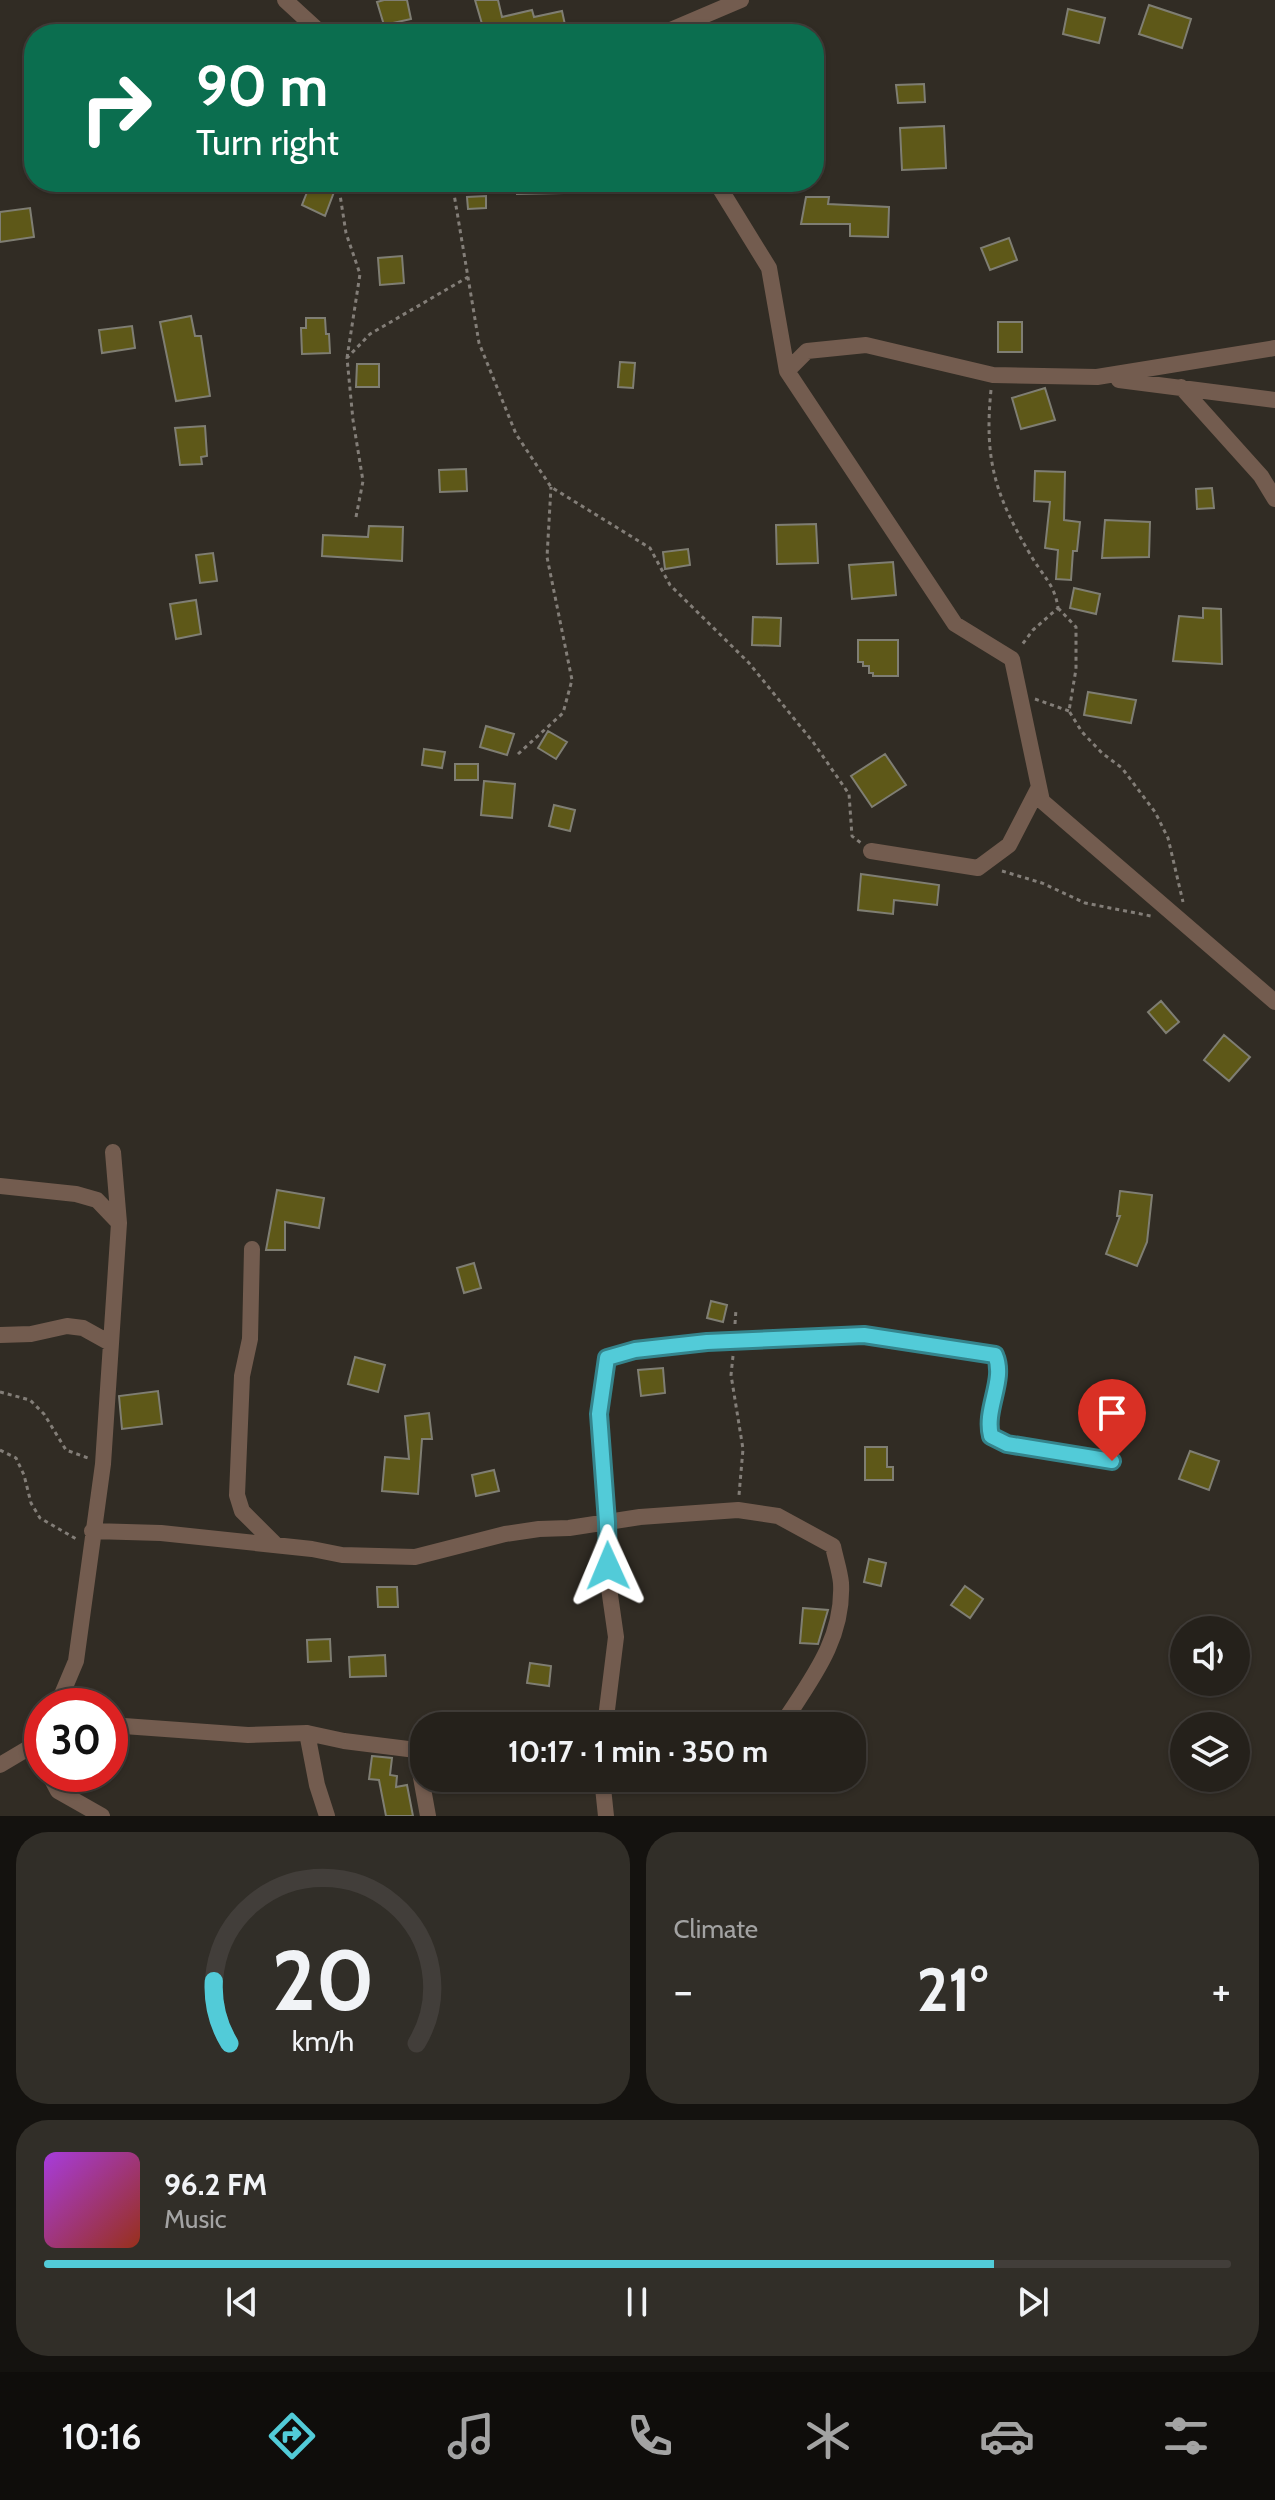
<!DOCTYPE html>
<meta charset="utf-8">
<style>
body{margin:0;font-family:Cabin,sans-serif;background:#312e28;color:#f1f3f6;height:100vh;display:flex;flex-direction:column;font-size:30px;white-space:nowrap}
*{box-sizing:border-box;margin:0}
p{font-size:26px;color:#a3a3a3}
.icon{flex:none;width:44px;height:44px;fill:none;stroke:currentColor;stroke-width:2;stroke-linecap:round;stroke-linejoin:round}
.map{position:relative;height:1816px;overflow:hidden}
.drawer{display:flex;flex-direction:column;gap:16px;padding:16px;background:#14120f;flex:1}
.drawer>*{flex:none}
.hud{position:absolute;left:24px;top:24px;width:800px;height:168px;border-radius:32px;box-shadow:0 2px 6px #0004,0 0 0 2px #423e3a;background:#0b6e4f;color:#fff;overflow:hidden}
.buttons{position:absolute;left:1170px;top:1616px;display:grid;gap:16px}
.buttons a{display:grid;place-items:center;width:80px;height:80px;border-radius:50%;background:#25211b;box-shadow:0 2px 6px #0004,0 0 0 2px #423e3a;font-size:40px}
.speed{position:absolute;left:24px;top:1688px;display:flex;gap:16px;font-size:40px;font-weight:700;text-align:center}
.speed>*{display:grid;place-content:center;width:104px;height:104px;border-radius:50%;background:#25211b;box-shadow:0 2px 6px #0004,0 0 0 2px #423e3a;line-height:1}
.speed .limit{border:12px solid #d22;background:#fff;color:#111}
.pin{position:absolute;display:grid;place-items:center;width:68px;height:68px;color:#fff;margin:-82px -34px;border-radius:50% 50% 50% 0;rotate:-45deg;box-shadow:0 0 8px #0007}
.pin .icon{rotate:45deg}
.me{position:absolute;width:88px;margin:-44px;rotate:359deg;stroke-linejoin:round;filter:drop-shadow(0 0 6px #0008)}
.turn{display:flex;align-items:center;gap:28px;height:168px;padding:0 40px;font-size:36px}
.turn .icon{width:104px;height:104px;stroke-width:2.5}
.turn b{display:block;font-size:56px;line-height:68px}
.big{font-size:60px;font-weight:700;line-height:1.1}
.drawer .widget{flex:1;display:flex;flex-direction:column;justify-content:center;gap:12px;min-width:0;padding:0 28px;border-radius:32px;background:#312e28}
.drawer .dial{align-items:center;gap:0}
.dial svg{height:208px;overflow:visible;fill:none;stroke:#423e3a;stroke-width:7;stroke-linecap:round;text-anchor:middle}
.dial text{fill:#f1f3f6;stroke:none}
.song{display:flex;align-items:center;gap:24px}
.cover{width:96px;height:96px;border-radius:12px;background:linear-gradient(135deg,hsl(280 70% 55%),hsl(10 70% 35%))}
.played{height:8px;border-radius:4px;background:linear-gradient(90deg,#52cbd8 80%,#423e3a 80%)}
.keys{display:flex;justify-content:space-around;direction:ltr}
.heat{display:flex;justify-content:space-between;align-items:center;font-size:44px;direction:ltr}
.drawer .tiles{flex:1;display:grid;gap:16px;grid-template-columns:1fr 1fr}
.widget:last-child{grid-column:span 2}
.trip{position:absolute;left:410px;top:1712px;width:456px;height:80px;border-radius:32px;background:#25211b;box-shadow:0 2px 6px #0004,0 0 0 2px #423e3a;font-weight:700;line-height:80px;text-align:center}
.dock{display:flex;height:128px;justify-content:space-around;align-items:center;background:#0f0d0b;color:#a3a3a3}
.dock .icon{width:56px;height:56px}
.dock .current{color:#52cbd8}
.dock b{font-size:36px;color:#f1f3f6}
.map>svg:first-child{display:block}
.building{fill:#5e5818;stroke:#7f7e73;stroke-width:2}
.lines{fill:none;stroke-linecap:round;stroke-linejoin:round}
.path{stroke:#837e78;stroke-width:3;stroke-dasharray:4 4;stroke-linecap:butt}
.minor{stroke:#735c4f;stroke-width:16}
.route-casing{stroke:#35848c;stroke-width:20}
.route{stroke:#52cbd8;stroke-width:14}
</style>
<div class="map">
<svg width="1275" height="1816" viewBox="0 0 1275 1816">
<rect width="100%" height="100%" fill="#312c24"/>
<path class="building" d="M384,0H407L411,19L384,25L377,2Z
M475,0H498L502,17L532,10L534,17L562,11L567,34H485Z
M1149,5L1191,19L1182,48L1139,34Z
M1068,9L1105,18L1099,43L1063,34Z
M924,84L925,102L898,103L896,85Z
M944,126L946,168L902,170L900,128Z
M311,182L334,192L325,216L302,205Z
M516,182H562L563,193L517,194Z
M486,196V208L468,209L467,197Z
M806,197H829L828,204L889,207L888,237L850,236V224H801Z
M30,208L34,237L0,242V212Z
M1009,238L1017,260L990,270L981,248Z
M402,256L404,283L380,285L378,258Z
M191,316L195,336H201L210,396L176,401L160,322Z
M306,318H325L326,334H329L330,353L302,354L301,328H306Z
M998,322H1022V352H998Z
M132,326L135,348L102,353L99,330Z
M620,362L635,363L633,388L618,387Z
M357,364H379V387H356Z
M1045,388L1055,420L1021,429L1012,398Z
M205,426L207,456L201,457L202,464L180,465L175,428Z
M466,469L467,491L440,492L439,470Z
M1035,471L1065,472L1064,520L1080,522L1077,551H1073L1071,580L1056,579L1058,550L1045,548L1050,502L1034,501Z
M1212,488L1214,508L1197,509L1196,489Z
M1105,520L1150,522L1149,557L1102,558Z
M816,524L818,563L777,564L776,525Z
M369,526L403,527L402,561L322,556L323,535L368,537Z
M688,549L690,565L665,569L663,552Z
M213,553L217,581L200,583L196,555Z
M893,562L896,595L852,599L849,565Z
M1074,588L1100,594L1096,614L1070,608Z
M196,600L201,634L176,639L170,604Z
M1203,608L1221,609L1222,664L1173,661L1179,616L1203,618Z
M753,617L781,618L780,646L752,645Z
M858,640H898V676H873V673H869V666H863V662H858Z
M1088,692L1136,700L1131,723L1084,715Z
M486,726L514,734L507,755L480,747Z
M548,731L567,742L556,759L538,748Z
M424,749L445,752L442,768L422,765Z
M885,754L906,785L872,807L851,776Z
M455,764H478V780H455Z
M484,781L515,784L512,818L481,815Z
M554,805L575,810L570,831L549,826Z
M861,874L939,885L937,905L894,900L893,914L858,910Z
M1161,1001L1179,1022L1166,1033L1148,1012Z
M1224,1035L1250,1057L1229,1081L1204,1060Z
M277,1190L324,1198L319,1228L285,1222V1250H266Z
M1120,1191L1152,1195L1147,1242L1137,1266L1106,1254L1120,1216H1117Z
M474,1263L481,1288L464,1293L457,1268Z
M711,1301L727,1305L723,1322L707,1318Z
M355,1357L385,1365L378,1392L348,1384Z
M663,1368L665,1393L641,1396L638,1370Z
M158,1391L162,1424L122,1429L119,1396Z
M429,1413L432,1439H422L418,1494L382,1491L385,1457L409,1459L405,1416Z
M865,1447H887V1467H893V1480H865Z
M1190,1451L1219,1461L1209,1490L1179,1479Z
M494,1470L499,1491L476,1496L472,1475Z
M869,1559L886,1563L881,1586L864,1582Z
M965,1586L983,1599L970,1618L951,1605Z
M377,1587H397L398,1607H378Z
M803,1608L828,1610L818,1644L800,1643Z
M330,1639L331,1661L308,1662L307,1640Z
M385,1655L386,1676L350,1677L349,1657Z
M530,1663L551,1666L549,1686L527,1683Z
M372,1756L392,1758L390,1775L397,1776L396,1787L407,1785L413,1816H386L379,1780L369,1779Z"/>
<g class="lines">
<path class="path" d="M338,182L346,233L360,274L347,358
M452,182L479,343L516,434L551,487L650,548L670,585L749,663L813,742L849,794L852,836L861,843
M991,390C984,459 995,495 1030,554C1041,574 1055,584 1058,608L1033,630L1021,646
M356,517L363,481L353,420L347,358L370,334L468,277
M1058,608L1076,627V669L1069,711L1082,732L1102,753L1122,768L1155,812L1168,838L1183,902
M1035,699L1069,711
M518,754L563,713L572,680L547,557L551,487
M1002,871L1042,883L1085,903L1151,916
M735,1324L736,1309
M733,1356L731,1375L743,1449L739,1495
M0,1392L30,1400L44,1414L66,1450L88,1458
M0,1450L16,1458L24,1475L31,1503L40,1518L78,1540"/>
<path class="minor" d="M285,0L322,34
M661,34L741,0
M716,182L769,268L787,371L955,624L1012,659L1042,801L1275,1002
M787,371L807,351L866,345L993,375L1097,377L1275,348
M1119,380L1275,400
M1181,387L1261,476L1275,499
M871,851L978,868L1009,845L1039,787
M0,1186L76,1194L97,1200L119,1223
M252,1249L250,1339L242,1376L237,1495L242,1511L276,1545
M0,1335L31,1334L67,1326L83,1328L110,1343
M92,1531L161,1533L312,1549L342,1555L415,1557L505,1534L539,1529L569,1528L640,1517L738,1510L778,1516L833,1546C835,1557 840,1571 841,1583C844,1640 810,1681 781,1726
M57,1706L76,1661L103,1464L119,1223L113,1152
M110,1725L248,1735L307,1733L344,1741L424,1751
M605,1726L616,1637L609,1588L607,1522L599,1414L607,1358L635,1350L707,1342L864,1335L995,1355C1006,1380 984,1409 991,1436L1007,1444L1112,1461
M307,1733L317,1785L327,1816
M416,1750L428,1816
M0,1765L42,1740
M49,1774L58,1791L102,1816
M602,1778L606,1816"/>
</g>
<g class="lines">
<g class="route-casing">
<path id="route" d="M608,1566L607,1522L599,1414L607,1358L635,1350L707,1342L864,1335L995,1355C1006,1380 984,1409 991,1436L1007,1444L1112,1461"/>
</g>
<use href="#route" class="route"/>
</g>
</svg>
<div class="buttons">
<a><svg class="icon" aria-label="sound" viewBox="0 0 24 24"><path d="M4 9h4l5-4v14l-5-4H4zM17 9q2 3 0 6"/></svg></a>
<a><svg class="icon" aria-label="layers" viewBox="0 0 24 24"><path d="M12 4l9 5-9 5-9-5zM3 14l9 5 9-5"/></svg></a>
</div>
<div class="speed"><div class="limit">30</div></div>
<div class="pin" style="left:1112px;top:1461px;background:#d93025"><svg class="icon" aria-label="arrive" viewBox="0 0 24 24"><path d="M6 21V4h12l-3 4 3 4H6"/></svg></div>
<svg class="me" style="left:608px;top:1566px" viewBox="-20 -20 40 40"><path d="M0-17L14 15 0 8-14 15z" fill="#52cbd8" stroke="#fff" stroke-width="4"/></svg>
<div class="trip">10:17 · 1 min · 350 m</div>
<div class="hud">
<div class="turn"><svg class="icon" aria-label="right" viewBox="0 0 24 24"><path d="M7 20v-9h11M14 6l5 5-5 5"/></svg><div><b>90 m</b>Turn right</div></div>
</div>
</div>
<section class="drawer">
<div class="tiles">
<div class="widget dial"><svg viewBox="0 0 100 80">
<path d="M14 69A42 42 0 1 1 86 69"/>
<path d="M14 69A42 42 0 0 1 8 45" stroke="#52cbd8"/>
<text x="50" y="56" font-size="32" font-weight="700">20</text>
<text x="50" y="72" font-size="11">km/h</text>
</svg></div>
<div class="widget"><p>Climate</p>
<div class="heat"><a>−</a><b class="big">21°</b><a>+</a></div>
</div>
<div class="widget">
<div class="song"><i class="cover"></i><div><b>96.2 FM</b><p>Music</p></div></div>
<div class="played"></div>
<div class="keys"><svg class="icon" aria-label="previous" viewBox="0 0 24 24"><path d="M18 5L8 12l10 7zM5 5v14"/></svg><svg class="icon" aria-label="pause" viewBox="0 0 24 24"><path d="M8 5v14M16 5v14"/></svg><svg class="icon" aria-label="next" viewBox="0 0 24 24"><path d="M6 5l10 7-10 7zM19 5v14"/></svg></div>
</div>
</div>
</section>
<nav class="dock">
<b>10:16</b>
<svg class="icon current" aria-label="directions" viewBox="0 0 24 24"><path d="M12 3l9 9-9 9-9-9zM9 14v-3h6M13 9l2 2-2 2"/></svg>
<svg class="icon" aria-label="music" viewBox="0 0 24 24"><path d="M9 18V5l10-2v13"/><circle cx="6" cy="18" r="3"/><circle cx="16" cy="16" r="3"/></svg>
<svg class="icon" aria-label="phone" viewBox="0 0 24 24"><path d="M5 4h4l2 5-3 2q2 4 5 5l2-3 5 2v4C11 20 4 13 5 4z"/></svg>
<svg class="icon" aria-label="climate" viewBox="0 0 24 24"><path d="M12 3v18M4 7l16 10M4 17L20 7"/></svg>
<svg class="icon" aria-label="car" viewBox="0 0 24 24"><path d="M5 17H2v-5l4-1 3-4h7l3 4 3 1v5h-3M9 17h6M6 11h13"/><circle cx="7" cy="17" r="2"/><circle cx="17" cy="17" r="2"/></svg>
<svg class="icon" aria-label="filters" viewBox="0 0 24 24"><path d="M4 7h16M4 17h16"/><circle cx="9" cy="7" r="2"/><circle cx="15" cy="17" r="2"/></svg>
</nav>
